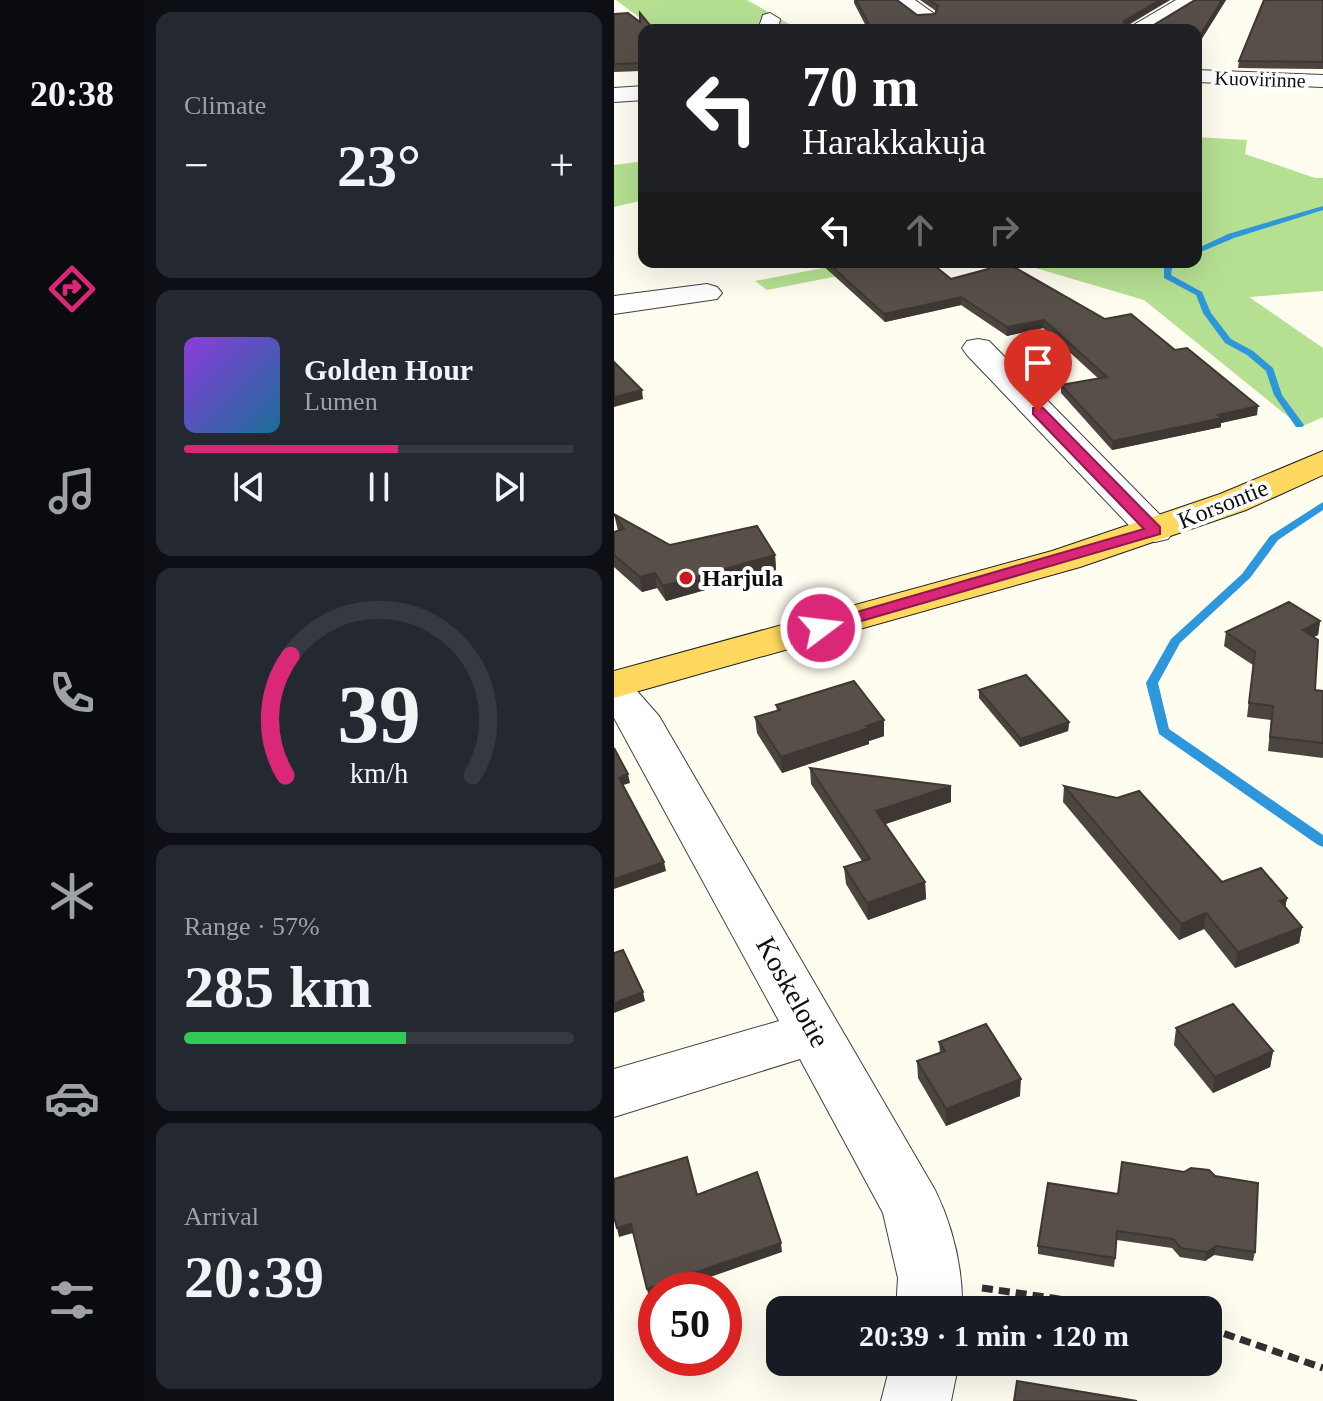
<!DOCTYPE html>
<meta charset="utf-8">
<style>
body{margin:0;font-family:"Times New Roman",serif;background:#242831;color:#f1f3f6;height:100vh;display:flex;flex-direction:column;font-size:30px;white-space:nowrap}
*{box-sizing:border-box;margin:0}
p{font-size:26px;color:#9ea1a6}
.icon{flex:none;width:44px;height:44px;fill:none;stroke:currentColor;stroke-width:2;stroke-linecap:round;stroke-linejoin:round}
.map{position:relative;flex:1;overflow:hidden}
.details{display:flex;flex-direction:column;gap:12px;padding:12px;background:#0d0f14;width:470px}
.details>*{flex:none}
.banner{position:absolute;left:24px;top:24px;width:564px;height:244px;border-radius:16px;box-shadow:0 8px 32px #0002;background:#202124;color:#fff;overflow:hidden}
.speed{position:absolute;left:24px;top:1272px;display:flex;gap:16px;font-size:40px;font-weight:700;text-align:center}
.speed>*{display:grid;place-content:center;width:104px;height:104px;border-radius:50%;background:#171b24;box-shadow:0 8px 32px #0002;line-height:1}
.speed .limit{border:12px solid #d22;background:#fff;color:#111}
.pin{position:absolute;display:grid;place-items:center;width:68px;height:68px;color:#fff;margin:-82px -34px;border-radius:50% 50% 50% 0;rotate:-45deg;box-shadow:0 0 8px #0007}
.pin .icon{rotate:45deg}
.me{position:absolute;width:88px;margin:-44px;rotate:75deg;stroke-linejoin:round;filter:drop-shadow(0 0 6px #0008)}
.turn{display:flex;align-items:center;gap:28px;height:168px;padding:0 32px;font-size:36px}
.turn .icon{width:104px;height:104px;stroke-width:2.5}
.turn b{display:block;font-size:56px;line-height:68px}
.lanes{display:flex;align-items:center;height:76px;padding:0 32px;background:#0003;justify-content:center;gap:40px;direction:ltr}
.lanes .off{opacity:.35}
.big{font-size:60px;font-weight:600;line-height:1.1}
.details .card{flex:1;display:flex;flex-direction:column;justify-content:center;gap:12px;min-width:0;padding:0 28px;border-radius:16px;background:#242831}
.details .dial{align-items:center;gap:0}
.dial svg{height:208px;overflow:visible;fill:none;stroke:#363941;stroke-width:7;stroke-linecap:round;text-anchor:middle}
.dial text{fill:#f1f3f6;stroke:none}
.song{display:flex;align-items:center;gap:24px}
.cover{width:96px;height:96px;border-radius:12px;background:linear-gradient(135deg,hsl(270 70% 55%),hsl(200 70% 35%))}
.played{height:8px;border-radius:4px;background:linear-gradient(90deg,#db2777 55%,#363941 55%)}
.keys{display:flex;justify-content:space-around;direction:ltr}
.heat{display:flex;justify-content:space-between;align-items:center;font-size:44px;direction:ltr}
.charge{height:12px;border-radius:6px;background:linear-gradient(90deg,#34c759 57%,#363941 0)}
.trip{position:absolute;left:152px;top:1296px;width:456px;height:80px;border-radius:16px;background:#171b24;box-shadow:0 8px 32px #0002;font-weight:600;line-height:80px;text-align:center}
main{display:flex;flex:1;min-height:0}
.dock{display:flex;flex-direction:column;width:144px;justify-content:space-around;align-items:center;background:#090b0e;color:#9ea1a6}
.dock .icon{width:56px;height:56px}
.dock .on{color:#db2777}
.dock b{font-size:36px;color:#f1f3f6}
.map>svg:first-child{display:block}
.forest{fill:#b5e092}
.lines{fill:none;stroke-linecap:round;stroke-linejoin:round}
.stream{fill:#2e96db;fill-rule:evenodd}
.minor-casing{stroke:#414141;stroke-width:2}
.major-casing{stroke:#1f1f1f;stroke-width:2}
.path{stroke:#303030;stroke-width:7;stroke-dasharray:11 6;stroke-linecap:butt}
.minor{fill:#fff;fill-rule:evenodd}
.major{fill:#ffd860;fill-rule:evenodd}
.wall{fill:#4c443f}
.shaded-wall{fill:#3e3733}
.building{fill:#584f49;stroke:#3e3733;stroke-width:2}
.route{fill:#db2777;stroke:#8e194d;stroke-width:2}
.poi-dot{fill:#cd1720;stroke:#fff;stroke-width:3}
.labels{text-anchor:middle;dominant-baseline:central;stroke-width:8;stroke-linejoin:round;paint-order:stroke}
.far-street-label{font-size:20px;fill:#0e0e0e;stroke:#fff}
.street-label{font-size:24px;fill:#0e0e0e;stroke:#fff}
.poi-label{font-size:24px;font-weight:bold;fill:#0e0e0e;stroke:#fff;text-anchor:start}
.near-street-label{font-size:28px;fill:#0e0e0e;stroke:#fff}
</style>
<main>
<nav class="dock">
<b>20:38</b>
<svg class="icon on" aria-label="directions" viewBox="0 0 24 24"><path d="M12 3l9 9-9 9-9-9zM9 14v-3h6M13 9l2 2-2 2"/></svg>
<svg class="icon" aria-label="music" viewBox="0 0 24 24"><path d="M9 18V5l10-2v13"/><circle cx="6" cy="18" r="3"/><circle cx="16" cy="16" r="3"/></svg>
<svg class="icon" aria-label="phone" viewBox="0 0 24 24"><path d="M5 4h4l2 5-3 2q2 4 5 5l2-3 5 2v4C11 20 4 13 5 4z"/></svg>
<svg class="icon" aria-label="climate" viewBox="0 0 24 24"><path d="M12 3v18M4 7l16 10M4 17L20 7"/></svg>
<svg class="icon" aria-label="car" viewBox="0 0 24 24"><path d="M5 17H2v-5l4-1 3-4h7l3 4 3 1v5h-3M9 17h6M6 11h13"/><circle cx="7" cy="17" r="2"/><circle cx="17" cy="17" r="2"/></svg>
<svg class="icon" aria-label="filters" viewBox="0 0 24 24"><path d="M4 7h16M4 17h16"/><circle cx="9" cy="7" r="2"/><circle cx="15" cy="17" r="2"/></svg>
</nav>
<section class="details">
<div class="card"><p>Climate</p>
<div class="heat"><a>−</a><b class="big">23°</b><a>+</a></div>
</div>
<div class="card">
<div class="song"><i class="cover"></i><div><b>Golden Hour</b><p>Lumen</p></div></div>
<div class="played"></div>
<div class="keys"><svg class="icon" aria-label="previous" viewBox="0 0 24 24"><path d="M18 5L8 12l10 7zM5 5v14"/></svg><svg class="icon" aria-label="pause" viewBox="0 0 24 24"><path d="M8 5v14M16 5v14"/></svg><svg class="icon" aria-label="next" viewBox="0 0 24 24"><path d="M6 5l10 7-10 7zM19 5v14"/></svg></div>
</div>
<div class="card dial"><svg viewBox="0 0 100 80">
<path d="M14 69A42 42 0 1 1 86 69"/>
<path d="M14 69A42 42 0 0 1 16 23" stroke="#db2777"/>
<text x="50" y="56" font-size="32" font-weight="700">39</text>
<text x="50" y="72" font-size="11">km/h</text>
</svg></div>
<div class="card"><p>Range · 57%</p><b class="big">285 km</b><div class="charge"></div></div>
<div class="card"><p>Arrival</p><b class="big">20:39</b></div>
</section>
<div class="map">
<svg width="709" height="1401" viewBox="0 0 709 1401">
<rect width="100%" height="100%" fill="#fffcf0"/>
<path class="forest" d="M2,0H133L186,30H42Z
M582,137L633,140L631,154L701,178H709V291L635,297L709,348V417L687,427L530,300L401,262H582Z
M30,161V200L0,207V165Z
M240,262H296L153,290L141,281Z"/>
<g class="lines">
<path class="stream" d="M709,206V210L620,238L582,254V249L614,234Z
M557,262H567L558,268L557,275L588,292L597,313L617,339L639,351L659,368L668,395L690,425L688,427H682L660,395L652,371L633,355L611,343L589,313L582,295L550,278V267Z
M709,502V510L664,540L636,578L566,643L544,683L555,729L709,835V847L704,845L545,734L532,683L557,639L628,574L656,536Z"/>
<g class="minor-casing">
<path id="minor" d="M279,0H301L322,15L319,19H305Z
M562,0H585L536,30H511Z
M156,13L166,19L164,30H144L149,15Z
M582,70L709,75V87L582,82Z
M30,86V100L0,102V88Z
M93,284L103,287L108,293L103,299L0,314V296Z
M364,339L375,341L554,523L560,531L554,539L541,542L528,539L353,355L348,348L353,341Z
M0,678L15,682L45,716L321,1190C339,1227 349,1269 348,1310H282L284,1278L269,1213L186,1059L0,1117V1069L165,1021L0,718Z
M277,1362H345L337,1401H267Z"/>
</g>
<g class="major-casing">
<path id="major" d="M709,451V475L632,510L466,567L0,698V671L438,551L606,494Z"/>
</g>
<path class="path" d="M368,1288L523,1310
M594,1328L709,1368"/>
<use href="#minor" class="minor"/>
<use href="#major" class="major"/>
</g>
<path class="wall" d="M240,0H283L303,15L321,14L322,11L306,0H556L513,26H538L581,0H612L582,48V30H254L240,3Z
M709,0V69L624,68L625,61Z
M0,14L30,30V84L28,83L27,71L0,72Z
M205,262H316L337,279L491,319L561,350L643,415L607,423V427L498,450L447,393V385L485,379L429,328L393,336L347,305L271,322Z
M0,514L56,545L161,555L162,570L52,601L43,588L28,592L0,567V532L4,531Z
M706,621L704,635L699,637L701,690L709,691V758L654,751L657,720L633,717L639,665L610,646L612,632Z
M365,690L455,722L454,731L406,747L365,698Z
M162,705L270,736L255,741V744L168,773L143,733L141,717L163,711Z
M196,768L337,786V802L271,824L311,882L312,899L254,920L232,884L230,867L248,861L197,784Z
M450,786L608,882L673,898L671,907L688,927L685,943L621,968L590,929L565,940L449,802Z
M562,1028L659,1051L656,1067L599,1093L560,1045Z
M325,1042L406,1096L332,1126L304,1078L303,1061L326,1053Z
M504,1194L641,1252L639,1261L600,1255L591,1261L566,1257L558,1248L503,1240L500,1267L424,1254V1246Z"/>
<path class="shaded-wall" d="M546,0H556L509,27L510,21Z
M608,0H612L582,48V42Z
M347,297V305L271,322L270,314Z
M430,320L429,328L393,336V327Z
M28,390L29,399L0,407V397Z
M644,406L643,415L607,423V427L498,450L499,441L604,415Z
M161,555L162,570L52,601L49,586Z
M41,573L43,588L28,592L26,577Z
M706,621L704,635L686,644L689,630Z
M270,720V736L255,741V744L168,773L167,757Z
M455,722L454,731L406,747L407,739Z
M14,774L16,783L6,786L5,778Z
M337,786V802L263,827L262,811Z
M50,862L52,871L0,889V879Z
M311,882L312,899L254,920L253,903Z
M673,898L670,914L666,901Z
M592,913L590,929L565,940L567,924Z
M688,927L685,943L621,968L624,952Z
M29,992L31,1001L0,1013V1003Z
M659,1051L656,1067L599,1093L601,1077Z
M407,1079L406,1096L332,1126V1109Z
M17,1224L19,1233L5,1237L3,1228Z
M167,1243L168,1252L59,1290H42V1296L35,1298L33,1289Z
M602,1246L600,1255L591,1261L593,1252Z"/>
<path class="building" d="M242,0H283L303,15L321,14L324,6L315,0H546L510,21L509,26H538L581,0H608L582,42V30H258Z
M650,0H709V62L625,61Z
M14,13L26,22V13L40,30H30V77L28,75L27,63L0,64V14Z
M30,93V183L28,95Z
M213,262H316L337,279L374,269L380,262H391L491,319L517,314L561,350L573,348L644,406L604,415L608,418L499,441L447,385L493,377L430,320L393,327L347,297L270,314Z
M0,362L28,390L0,397Z
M0,514L56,545L143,526L161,555L49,586L41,573L26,577L0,555V532L10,529Z
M675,602L706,621L689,630L704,640L701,690L709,691V743L656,737L659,706L635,703L641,652L612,632Z
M412,675L455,722L407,739L365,690Z
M240,681L270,720L252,726L255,728L167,757L141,717L166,710L162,705Z
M0,748L14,774L5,778L50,862L0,879Z
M196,768L337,786L262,811L311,882L253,903L230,867L256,859Z
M450,786L503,798L525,791L608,882L647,868L673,898L666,901L688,927L624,952L592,913L567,924Z
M9,950L29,992L0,1003V953Z
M619,1004L659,1051L601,1077L562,1028Z
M372,1024L407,1079L332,1109L303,1061L331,1051L325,1042Z
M73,1157L83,1195L143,1172L167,1243L33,1289L17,1224L3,1228L0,1217V1179Z
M508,1162L570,1172L577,1168L595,1170L601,1176L644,1183L641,1252L602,1246L593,1252L567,1248L559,1239L503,1231L501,1258L424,1246L434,1183L504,1194Z
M403,1381L523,1401H400Z"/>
<path class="route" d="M424,407L429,408L546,527V534L213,631H201L198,628L201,624L530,529L419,414V408Z"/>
<circle class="poi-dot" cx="72" cy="578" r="8"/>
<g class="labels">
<g class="far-street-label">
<text transform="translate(646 79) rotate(2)">Kuovirinne</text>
</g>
<g class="street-label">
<text transform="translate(609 504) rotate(-22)">Korsontie</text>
</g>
<g class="poi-label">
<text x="88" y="578">Harjula</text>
</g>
<g class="near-street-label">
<text transform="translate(179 992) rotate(61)">Koskelotie</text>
</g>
</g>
</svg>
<div class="speed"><div class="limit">50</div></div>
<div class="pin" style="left:424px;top:411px;background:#d93025"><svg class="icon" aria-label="arrive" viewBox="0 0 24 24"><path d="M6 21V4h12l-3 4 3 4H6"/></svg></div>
<svg class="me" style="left:207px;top:628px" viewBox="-20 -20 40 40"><circle r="17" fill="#db2777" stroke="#fff" stroke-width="3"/><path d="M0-11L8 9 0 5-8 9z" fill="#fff"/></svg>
<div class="trip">20:39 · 1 min · 120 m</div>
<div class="banner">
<div class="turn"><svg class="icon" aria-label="left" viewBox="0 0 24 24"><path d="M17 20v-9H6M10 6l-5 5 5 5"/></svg><div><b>70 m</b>Harakkakuja</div></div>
<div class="lanes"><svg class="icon" aria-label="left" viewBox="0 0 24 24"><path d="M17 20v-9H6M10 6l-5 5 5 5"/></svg><svg class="icon off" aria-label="ahead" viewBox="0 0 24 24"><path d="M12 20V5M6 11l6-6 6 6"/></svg><svg class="icon off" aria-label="right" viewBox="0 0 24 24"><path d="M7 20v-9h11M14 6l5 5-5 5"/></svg></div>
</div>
</div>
</main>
